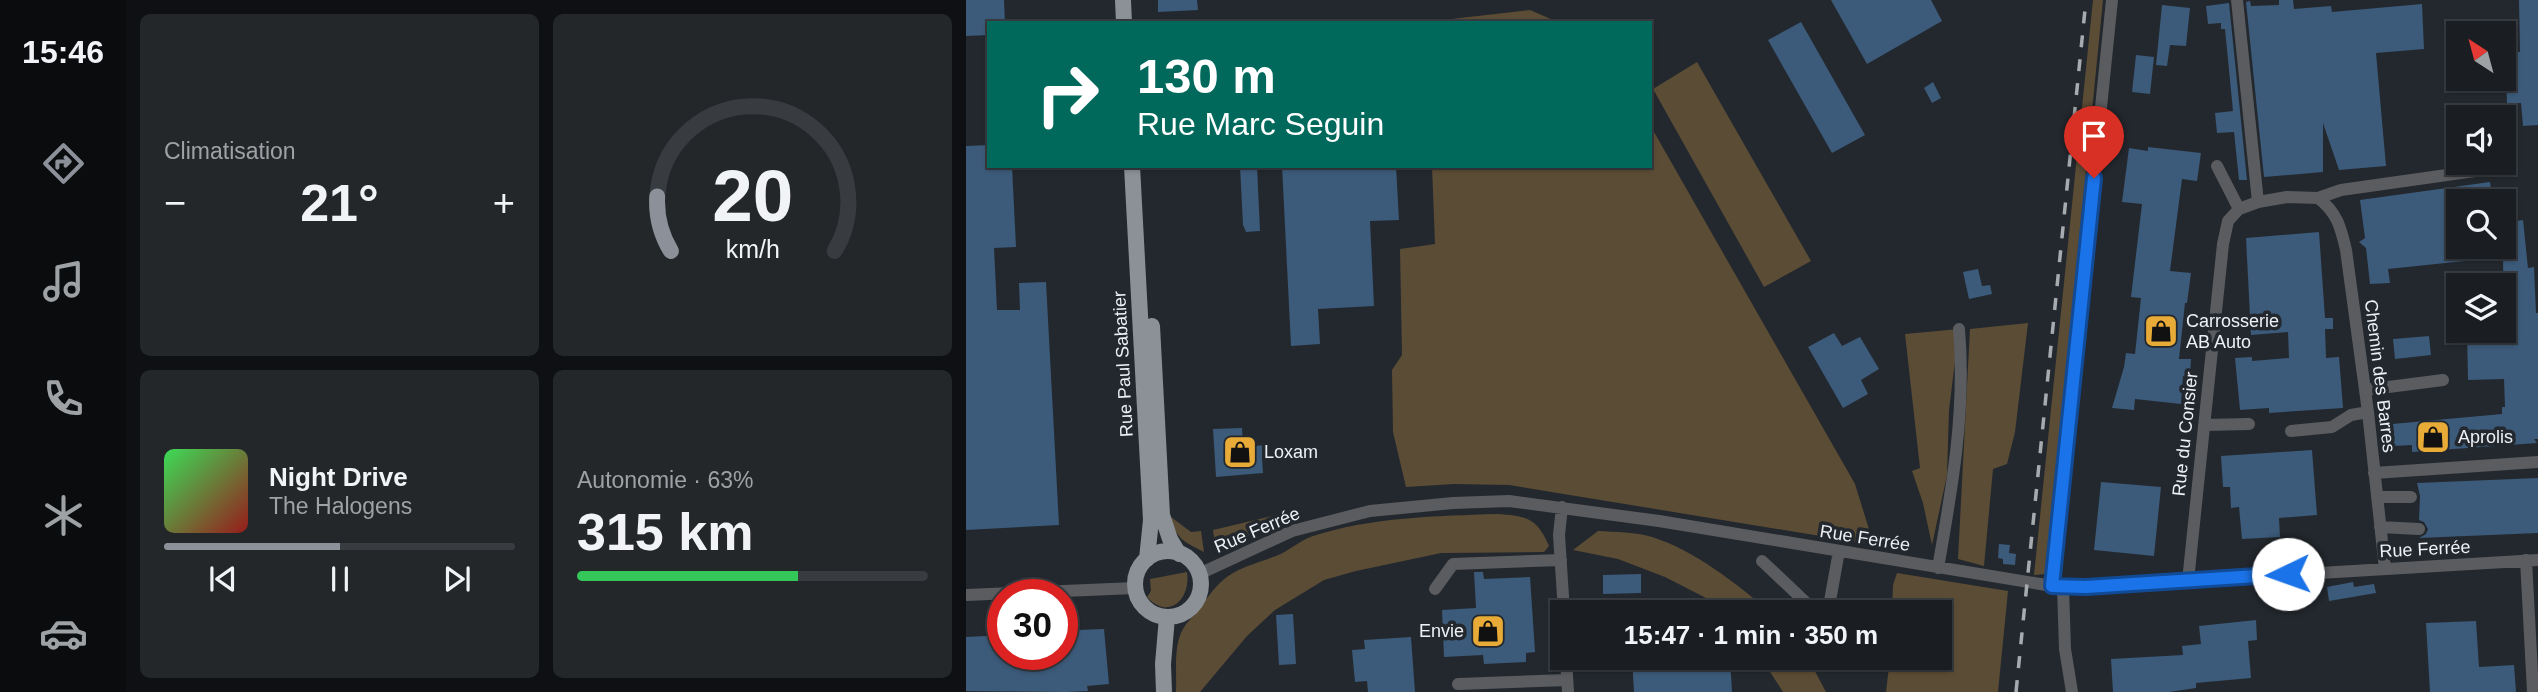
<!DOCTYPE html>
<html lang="fr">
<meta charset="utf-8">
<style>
body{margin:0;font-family:Arial,sans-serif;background:#23272a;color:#f1f3f6;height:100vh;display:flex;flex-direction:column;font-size:26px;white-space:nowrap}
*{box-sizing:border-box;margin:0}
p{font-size:23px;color:#9fa2a5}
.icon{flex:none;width:38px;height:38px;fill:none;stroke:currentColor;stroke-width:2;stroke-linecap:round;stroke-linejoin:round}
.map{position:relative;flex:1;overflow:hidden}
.panel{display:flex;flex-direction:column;gap:14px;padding:14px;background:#0e1013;width:840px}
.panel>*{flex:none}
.top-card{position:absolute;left:21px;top:21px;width:665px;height:147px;border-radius:0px;box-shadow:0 2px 5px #0004,0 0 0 2px #383c40;background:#00695c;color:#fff;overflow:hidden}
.needle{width:46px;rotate:324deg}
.tools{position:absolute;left:1480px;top:21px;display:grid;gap:14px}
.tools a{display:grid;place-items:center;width:70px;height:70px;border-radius:0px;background:#1a1e22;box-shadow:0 2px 5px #0004,0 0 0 2px #383c40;font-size:35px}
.speed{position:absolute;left:21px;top:579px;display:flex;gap:14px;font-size:35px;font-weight:700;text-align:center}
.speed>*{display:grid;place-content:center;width:91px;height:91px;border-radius:50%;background:#1a1e22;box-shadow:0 2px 5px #0004,0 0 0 2px #383c40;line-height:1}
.speed .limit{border:10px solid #d22;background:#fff;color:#111}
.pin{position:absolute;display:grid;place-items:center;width:60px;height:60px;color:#fff;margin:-72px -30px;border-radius:50% 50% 50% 0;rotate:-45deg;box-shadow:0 0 7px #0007}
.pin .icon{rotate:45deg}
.me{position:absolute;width:77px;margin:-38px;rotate:267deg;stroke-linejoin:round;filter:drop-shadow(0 0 5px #0008)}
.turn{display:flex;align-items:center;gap:24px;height:147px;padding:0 35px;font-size:32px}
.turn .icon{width:91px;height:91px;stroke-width:2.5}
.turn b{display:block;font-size:49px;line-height:60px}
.big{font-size:52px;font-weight:700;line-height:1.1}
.panel .widget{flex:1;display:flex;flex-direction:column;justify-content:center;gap:10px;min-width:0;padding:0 24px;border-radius:10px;background:#23272a}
.panel .dial{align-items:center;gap:0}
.dial svg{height:182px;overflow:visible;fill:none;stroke:#383c40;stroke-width:7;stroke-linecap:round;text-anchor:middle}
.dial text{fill:#f1f3f6;stroke:none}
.song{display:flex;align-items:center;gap:21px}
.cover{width:84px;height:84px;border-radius:10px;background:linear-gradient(135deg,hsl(130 70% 55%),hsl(0 70% 35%))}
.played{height:7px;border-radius:4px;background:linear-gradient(90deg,#8c9099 50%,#383c40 50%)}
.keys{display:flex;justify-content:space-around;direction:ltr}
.heat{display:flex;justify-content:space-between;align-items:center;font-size:38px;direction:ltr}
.charge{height:10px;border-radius:5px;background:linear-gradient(90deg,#34c759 63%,#383c40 0)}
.panel .tiles{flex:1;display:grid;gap:14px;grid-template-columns:repeat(2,1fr)}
.trip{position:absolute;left:584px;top:600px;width:402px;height:70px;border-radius:0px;background:#1a1e22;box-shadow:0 2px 5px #0004,0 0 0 2px #383c40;font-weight:700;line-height:70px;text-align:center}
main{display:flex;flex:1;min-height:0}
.dock{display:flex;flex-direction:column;width:126px;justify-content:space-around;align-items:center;background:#0a0c0e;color:#9fa2a5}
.dock .icon{width:49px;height:49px}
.dock .active{color:#8c9099}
.dock b{font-size:32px;color:#f1f3f6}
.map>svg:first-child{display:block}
.green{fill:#5b4c35}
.building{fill:#3c5a79}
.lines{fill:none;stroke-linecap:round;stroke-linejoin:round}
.minor{stroke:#5a5c5f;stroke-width:12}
.major{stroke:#8b9196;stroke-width:16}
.rail{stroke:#a6abaf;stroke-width:3.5;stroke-dasharray:12 12;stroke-linecap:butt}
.route-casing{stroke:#114b97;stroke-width:18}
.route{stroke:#1a73e8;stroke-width:12}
.labels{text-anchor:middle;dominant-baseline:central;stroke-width:7;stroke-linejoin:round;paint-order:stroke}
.poi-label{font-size:18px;fill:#edf1f5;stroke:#23282e;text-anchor:start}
.street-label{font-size:18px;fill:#edf1f5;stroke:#23282e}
</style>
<main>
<nav class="dock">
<b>15:46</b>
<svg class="icon active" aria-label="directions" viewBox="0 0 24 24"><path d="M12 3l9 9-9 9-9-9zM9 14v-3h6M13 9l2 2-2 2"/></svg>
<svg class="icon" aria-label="music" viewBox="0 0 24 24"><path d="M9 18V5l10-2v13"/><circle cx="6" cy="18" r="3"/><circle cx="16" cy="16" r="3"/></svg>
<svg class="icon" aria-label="phone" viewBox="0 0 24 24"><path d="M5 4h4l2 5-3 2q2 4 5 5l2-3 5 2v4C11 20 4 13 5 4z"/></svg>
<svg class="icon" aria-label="climate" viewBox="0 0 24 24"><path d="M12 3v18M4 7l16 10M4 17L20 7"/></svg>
<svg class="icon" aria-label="car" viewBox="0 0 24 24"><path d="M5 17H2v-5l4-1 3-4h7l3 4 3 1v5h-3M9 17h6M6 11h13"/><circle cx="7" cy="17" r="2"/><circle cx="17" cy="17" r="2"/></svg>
</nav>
<section class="panel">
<div class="tiles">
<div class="widget"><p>Climatisation</p>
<div class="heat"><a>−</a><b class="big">21°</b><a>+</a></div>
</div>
<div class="widget dial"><svg viewBox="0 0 100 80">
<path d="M14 69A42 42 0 1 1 86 69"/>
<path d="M14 69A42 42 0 0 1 8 45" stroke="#8c9099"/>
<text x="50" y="56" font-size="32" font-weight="700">20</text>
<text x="50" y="72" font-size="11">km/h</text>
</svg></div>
<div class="widget">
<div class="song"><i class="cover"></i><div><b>Night Drive</b><p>The Halogens</p></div></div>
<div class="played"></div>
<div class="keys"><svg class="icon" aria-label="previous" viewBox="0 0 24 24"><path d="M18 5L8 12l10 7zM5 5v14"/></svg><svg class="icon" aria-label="pause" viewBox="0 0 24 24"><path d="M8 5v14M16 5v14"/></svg><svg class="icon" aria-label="next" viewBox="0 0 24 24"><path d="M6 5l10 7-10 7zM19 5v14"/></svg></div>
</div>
<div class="widget"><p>Autonomie · 63%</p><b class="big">315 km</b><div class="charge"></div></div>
</div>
</section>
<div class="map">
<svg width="1572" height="692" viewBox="0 0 1572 692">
<rect width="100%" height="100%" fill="#23282e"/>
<path class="green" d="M1127,0H1137L1080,574L1068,575Z
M564,10L594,23H459V22Z
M731,62L845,261L798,287L687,89Z
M684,125L889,484L906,539L897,543L543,485L488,484L440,487L427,432L426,370L436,355L434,249L469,244L466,166H684Z
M1062,323L1049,432L1041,464L1027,469L1018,566L992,559L1004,329Z
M993,329L983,410L981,475L966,545L957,503L946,471L954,468L939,334Z
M323,512L318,521L250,551L247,530Z
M531,514C561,516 571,518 583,546L578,552L475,553L390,571L358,580L309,610L281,636L234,692H210C211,673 207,646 217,629C221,621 229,616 234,608C259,571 268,571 310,556C323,551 333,541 347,536C406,517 470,516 531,514Z
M205,517L225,532L235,531L238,552C219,542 210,540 205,517Z
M632,531C649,532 669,532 686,537C728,550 771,584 804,612H758L740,598L699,577L652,559L607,550Z
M221,572C225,599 203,621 181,597L185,591L184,579Z
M931,573L1042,591L1032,692H920L924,658H975V612H926L927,585Z
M795,658H842L860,692H817Z"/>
<path class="building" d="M0,0H38L39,23H23V35L0,36Z
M192,0H231L232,10L192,12Z
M865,0H965L976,21L901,64Z
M1313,0H1327L1328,9L1365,6L1366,12L1456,4L1458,49L1410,53L1420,166L1373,170L1357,123V172L1298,177L1280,2L1284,1L1285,6L1313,5Z
M1553,0H1572V125L1557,126L1555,103H1541L1539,52H1554Z
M1263,3L1281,180H1273L1268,132L1251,133L1249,113L1267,111L1259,29H1255V23L1242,24L1240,6Z
M1196,5L1224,8L1220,46L1204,45L1201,66L1190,65Z
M835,22L899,135L866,153L802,40Z
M1170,55L1188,57L1184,94L1166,92Z
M967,82L975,98L966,103L958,88Z
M23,145V166H46L50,247L28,248L31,310H54L53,283L80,282L93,525L0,530V146Z
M1182,147L1235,153L1231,181L1216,179L1204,271L1225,273L1221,303H1219L1213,359H1225L1224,377L1217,376L1215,404L1169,399L1168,410L1146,408L1158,367L1160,353L1169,354L1175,298L1165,297L1176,204L1156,202L1163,148L1182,151Z
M274,166H291L294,231L280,232L277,225Z
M316,166H430L433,220L404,221L408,306L352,309L354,344L325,346Z
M1524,182L1527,201H1493V247H1538V223L1557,220L1562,268L1568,267L1570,313H1572V439H1568L1571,443L1446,452V445L1427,446L1426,424L1536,414V407H1539L1538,379L1502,380L1501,331H1538L1537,257L1422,269L1424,283L1404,284L1400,248L1393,242L1399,238L1394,200Z
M1353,232L1359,318H1367V329H1359L1360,358L1373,357L1377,408L1303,413V408L1274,410L1269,358L1286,357V361L1323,358L1322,332L1285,335L1280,238Z
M1012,269L1016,286L1024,285L1026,294L1003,299L997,272Z
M868,333L876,346L894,337L913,369L895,380L902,394L877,408L842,347Z
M1463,336L1465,355L1429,359L1427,339Z
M276,428L277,447L300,445L301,458H296L297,473L250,477L247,429Z
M1346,450L1351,515L1313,518L1314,537L1276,539L1273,507L1265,508L1264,487H1257L1255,456Z
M1572,478V533L1453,538L1460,534L1462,529L1458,522L1453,520L1454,496L1451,483Z
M1135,482L1195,487L1188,556L1128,550Z
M1033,544L1044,545L1043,553L1050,554L1049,565L1037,564V559L1032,558Z
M508,572H517L518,579L564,577L569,652L560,653V662L518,664L517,655L478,657L476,610L510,608Z
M675,574V593L637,594V575Z
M1387,582L1388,587L1408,584L1410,593L1363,601L1361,587Z
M327,614L330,664L313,665L310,615Z
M1290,620L1291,640L1282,641L1285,678L1230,683V688L1203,692H1147L1145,659L1217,655L1216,646L1235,644L1233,626Z
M1510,621L1513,667L1548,665L1550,692H1464L1460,623Z
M112,625V630L138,629L143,684L121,686L122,691L100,692L0,691V637L37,635V654H96V626Z
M445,637L449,692H402L401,681L389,682L386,650L399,649L398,640Z
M666,658H764L766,692H668Z"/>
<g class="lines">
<path class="minor" d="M1271,0L1292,202
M1251,166L1273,209
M1352,198C1371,212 1375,228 1380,250L1402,412L1419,569
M1399,390L1477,380
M1238,425L1283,424
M1325,431L1366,427L1385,415L1402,412
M1408,473L1572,462
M1411,497H1445
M596,507L593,535L598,612
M1414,527L1453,529
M1560,560L1567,692
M796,561L850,612
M972,568C986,489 1000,410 993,329
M233,574L326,531L404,511L487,503L543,501L693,521L1086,586L1120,587L1572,560
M1222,581L1257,244L1262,221L1273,209L1292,202L1321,197L1352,198L1375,190L1523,169
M1086,586L1146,0
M1097,587L1099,649L1106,692
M469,589L487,564L595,560
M0,595L169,588
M862,612L873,551
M600,658L602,692
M855,663V658
M492,684L601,680"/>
<path class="major" d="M157,0L158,23
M166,166L185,520L181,559
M186,326L196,515L204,539L213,554
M169 584a33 33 0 1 1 66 0a33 33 0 1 1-66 0Z
M198,692L197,664L201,617"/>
<path class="rail" d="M1050,692L1120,0"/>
</g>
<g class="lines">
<g class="route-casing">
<path id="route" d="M1128,178L1086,586L1120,587L1322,574"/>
</g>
<use href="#route" class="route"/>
</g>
<defs>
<g id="shop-square" transform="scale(1.75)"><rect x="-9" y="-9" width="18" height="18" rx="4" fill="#e8ab37" stroke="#23282e"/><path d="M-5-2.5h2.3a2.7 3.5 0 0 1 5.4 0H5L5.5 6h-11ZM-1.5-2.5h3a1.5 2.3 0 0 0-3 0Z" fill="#111"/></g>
</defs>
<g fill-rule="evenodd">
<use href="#shop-square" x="1195" y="331"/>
<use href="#shop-square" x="1467" y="437"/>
<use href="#shop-square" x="274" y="452"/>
<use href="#shop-square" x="522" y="631"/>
</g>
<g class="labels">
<g class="poi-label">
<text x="1220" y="321">Carrosserie<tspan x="1220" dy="21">AB Auto</tspan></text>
<text x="1492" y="437">Aprolis</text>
<text x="298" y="452">Loxam</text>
<text x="498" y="631" text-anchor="end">Envie</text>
</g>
<g class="street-label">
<text transform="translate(157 364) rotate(-93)">Rue Paul Sabatier</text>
<text transform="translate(1414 376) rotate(83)">Chemin des Barres</text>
<text transform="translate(1219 434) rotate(-84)">Rue du Consier</text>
<text transform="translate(291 530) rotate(-23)">Rue Ferrée</text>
<text transform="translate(899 538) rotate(9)">Rue Ferrée</text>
<text transform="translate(1459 549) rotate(-3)">Rue Ferrée</text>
</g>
</g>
</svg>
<div class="tools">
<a><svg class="needle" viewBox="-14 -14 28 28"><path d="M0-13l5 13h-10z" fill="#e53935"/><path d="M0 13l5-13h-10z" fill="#9fa2a5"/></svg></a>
<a><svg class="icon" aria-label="sound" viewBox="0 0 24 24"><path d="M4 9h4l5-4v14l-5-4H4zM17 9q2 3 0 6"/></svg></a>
<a><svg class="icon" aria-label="search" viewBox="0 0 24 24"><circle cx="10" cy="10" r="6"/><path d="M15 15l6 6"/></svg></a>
<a><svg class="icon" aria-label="layers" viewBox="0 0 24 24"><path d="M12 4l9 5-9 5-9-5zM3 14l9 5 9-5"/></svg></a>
</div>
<div class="speed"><div class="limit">30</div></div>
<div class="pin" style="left:1128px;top:178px;background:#d93025"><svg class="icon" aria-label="arrive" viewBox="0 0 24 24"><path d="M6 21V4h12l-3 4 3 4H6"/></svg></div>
<svg class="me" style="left:1322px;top:574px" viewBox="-20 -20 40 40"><circle r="19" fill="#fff"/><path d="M0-13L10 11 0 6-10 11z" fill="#1a73e8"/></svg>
<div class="trip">15:47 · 1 min · 350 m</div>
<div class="top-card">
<div class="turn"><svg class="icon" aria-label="right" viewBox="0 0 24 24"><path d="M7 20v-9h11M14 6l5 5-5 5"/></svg><div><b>130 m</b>Rue Marc Seguin</div></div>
</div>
</div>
</main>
